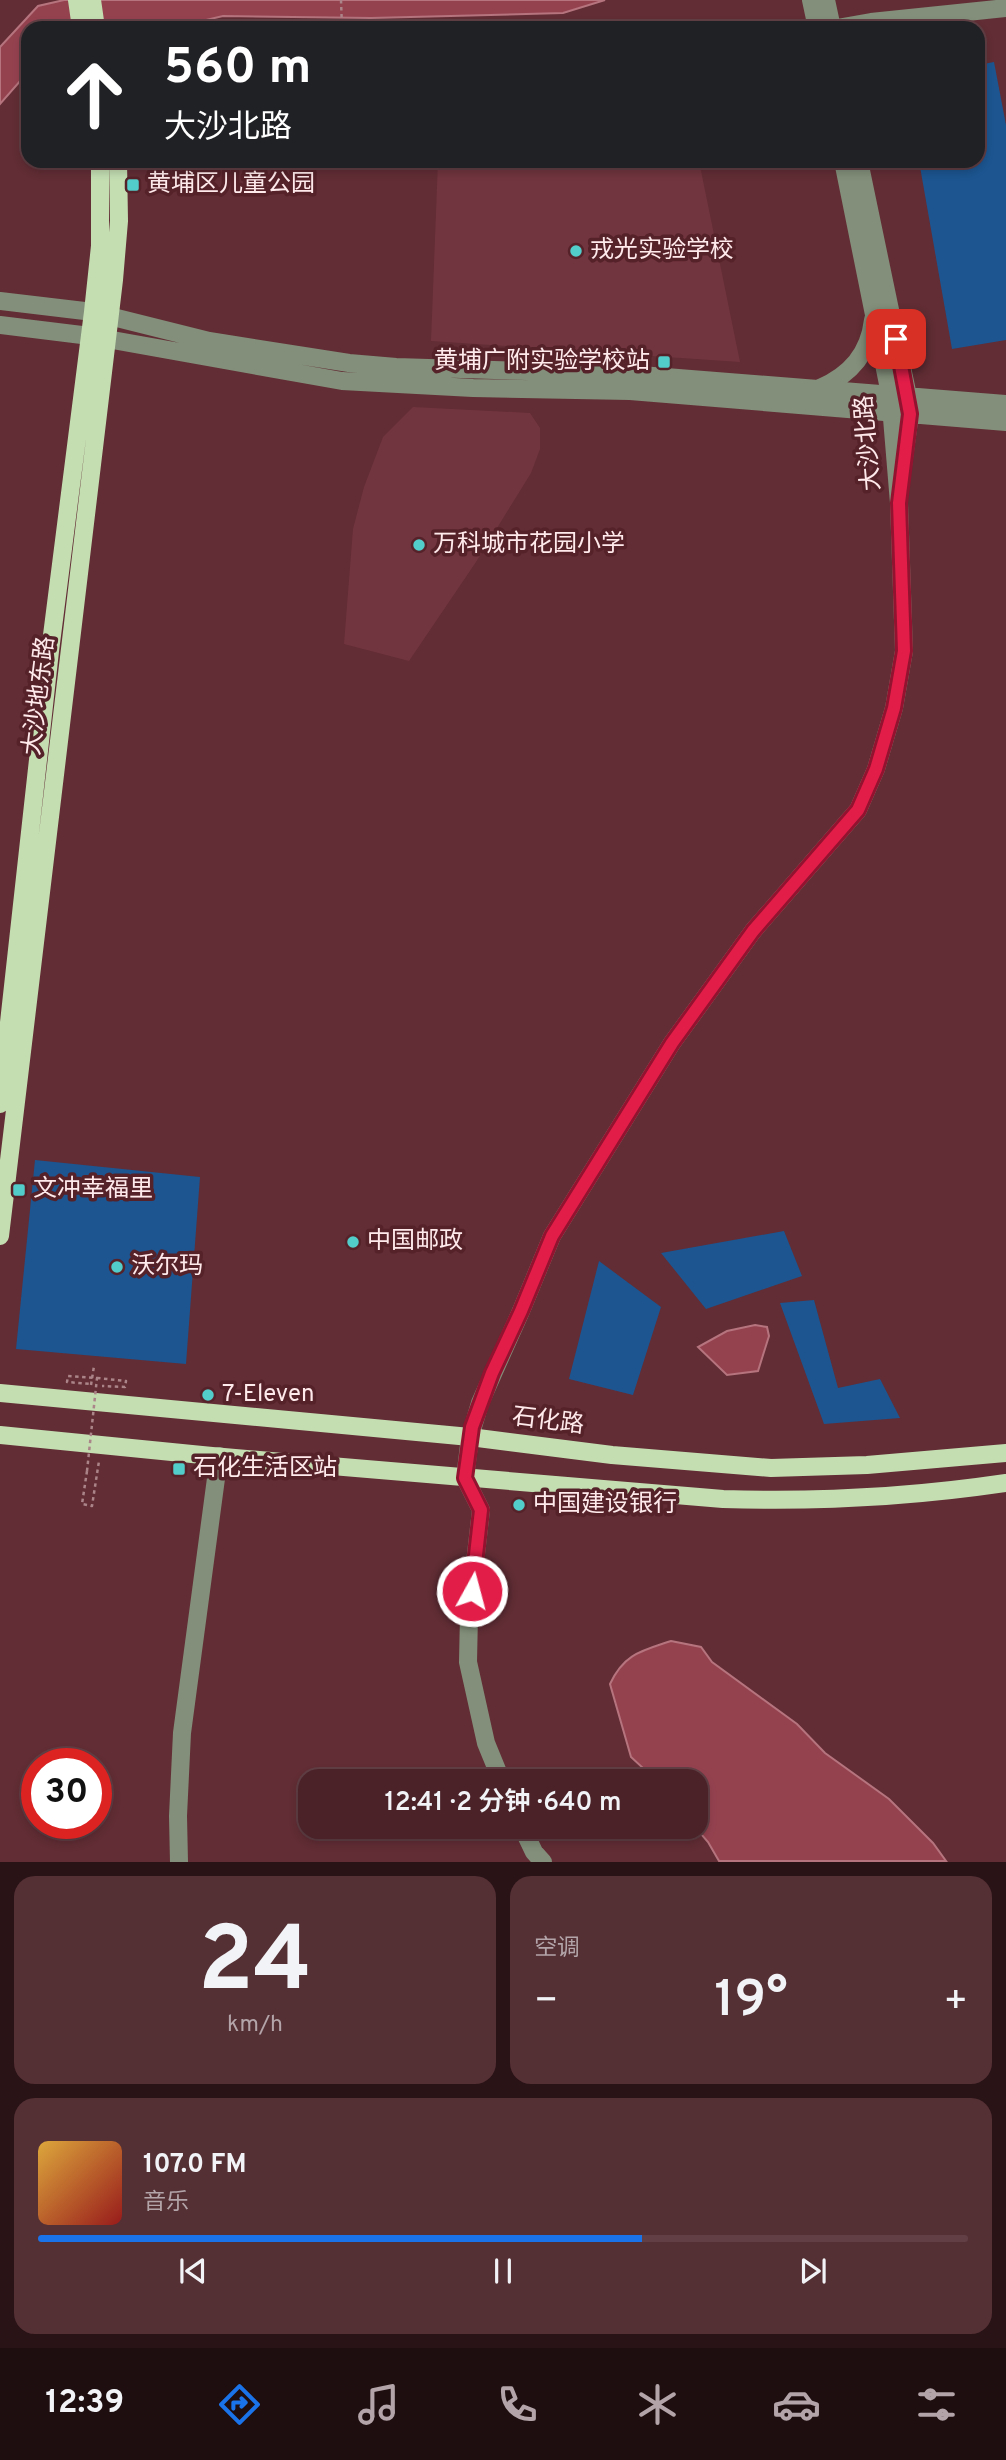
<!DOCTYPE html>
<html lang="zh">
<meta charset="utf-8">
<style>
body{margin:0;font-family:Overpass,"Noto Sans SC",sans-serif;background:#542f34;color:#f1f3f6;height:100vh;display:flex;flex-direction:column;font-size:26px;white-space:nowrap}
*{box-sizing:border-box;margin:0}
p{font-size:23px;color:#b2a4a8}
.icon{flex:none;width:38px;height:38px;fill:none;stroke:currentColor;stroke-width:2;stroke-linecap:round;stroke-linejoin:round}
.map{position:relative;height:1862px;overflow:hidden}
.drawer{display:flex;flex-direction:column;gap:14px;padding:14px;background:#291316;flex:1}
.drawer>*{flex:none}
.banner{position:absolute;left:21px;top:21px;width:964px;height:147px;border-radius:21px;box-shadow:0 4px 10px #0003,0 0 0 2px #613f45;background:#202124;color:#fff;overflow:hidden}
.speed{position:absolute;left:21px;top:1748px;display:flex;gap:14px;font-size:35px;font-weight:700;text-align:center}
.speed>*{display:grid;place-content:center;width:91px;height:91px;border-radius:50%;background:#4a2228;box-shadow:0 4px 10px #0003,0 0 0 2px #613f45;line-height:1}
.speed .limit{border:10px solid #d22;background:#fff;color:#111}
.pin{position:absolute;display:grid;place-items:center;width:60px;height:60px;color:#fff;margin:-30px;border-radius:14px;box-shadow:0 4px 10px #0006}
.me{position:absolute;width:77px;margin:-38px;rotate:7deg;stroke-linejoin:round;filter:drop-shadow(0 0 5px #0008)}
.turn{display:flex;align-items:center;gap:24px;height:147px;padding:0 28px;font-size:32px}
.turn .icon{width:91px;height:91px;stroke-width:2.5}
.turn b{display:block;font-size:49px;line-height:60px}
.big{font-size:52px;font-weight:600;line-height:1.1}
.drawer .card{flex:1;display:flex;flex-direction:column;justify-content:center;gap:10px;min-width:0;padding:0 24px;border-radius:21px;background:#542f34}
.drawer .dial{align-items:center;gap:0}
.dial b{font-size:91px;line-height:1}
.song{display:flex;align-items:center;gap:21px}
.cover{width:84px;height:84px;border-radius:10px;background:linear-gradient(135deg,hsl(40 70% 55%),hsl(0 70% 35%))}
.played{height:7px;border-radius:4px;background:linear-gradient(90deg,#1a73e8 65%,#613f45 65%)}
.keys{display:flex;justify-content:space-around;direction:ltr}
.heat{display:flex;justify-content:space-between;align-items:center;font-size:38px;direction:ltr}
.drawer .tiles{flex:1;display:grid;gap:14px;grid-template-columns:1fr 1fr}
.card:last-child{grid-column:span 2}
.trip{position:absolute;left:298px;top:1769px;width:410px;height:70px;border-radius:21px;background:#4a2228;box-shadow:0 4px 10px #0003,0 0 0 2px #613f45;font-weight:600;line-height:70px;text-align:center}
.dock{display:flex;height:112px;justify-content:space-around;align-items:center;background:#1e0e10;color:#b2a4a8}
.dock .icon{width:49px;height:49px}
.dock .current{color:#1a73e8}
.dock b{font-size:32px;color:#f1f3f6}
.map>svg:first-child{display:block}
.built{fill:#71353f}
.water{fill:#95424f;stroke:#b5747e;stroke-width:2}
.building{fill:#1c5590}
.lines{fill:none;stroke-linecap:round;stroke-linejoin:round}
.path{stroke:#aa8488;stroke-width:2.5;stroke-dasharray:3.5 3.5;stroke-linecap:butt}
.minor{stroke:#838f7a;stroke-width:18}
.major{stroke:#c4deb2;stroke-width:18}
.path-bridge{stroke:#aa8488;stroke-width:2.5;stroke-dasharray:3.5 3.5;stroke-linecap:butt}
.route-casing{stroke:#92132f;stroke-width:18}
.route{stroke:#e11d48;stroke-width:12}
.poi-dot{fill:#53cdc9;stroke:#56222a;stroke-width:2.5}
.labels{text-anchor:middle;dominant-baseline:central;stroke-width:7;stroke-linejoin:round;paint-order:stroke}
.poi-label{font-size:24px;fill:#ffeaeb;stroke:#56222a;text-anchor:start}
.street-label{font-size:24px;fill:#ffeaeb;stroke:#56222a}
</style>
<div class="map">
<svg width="1006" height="1862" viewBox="0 0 1006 1862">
<rect width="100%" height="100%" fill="#622d35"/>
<path class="built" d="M438,161H699L740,362L431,341Z
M413,407L530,413L540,428V449L531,473L476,562L409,661L344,644L353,529L364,487L383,437Z"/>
<path class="water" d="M64,0H605L563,13L371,18L223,16L172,28H28V72L0,104V47L38,6Z
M755,1325L767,1327L769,1336L758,1371L727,1375L698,1347L727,1331Z
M671,1641L701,1647L712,1662L797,1724L825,1753L889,1799L933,1843L946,1861H719L708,1842L695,1827V1782L657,1781L631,1757L610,1684C624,1654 641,1651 671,1641Z"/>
<path class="building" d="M994,62L1006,125V340L952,349L919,161H978V65Z
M35,1160L200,1177L186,1364L16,1349Z
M784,1231L802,1276L706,1309L661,1253Z
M599,1261L661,1307L633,1395L569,1379Z
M814,1300L838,1388L880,1379L900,1418L824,1424L780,1303Z"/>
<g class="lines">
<path class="path" d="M341,0L342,28
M97,1378L126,1381L125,1387L102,1386
M91,1385L94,1366
M87,1471L82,1504L92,1506L99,1461"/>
<path class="minor" d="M811,0L817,28
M826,0L832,28
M837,28L871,22L1006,8
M859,161L908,396L910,414L903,465
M0,301L93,312L209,341L349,363L396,367L628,374L1006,404
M0,325L90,336L342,381L473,388L630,391L1006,422
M820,388C850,375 869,354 873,320
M502,1782L486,1743L468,1662L469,1615L481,1510L465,1478L470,1437L480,1403L521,1311L552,1236L672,1043L753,931L858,810L876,769L894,708L904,651L899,503L890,394L843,161
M522,1827L534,1852L543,1862
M179,1862L178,1816L182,1733L219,1456"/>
<path class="major" d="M77,0L81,28
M92,0L96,28
M0,1104L50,651L93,312L100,246V161
M0,1236L114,280L119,221L118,161
M0,1393L470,1437L612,1455L771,1468L867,1465L1006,1453
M0,1435L212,1456L723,1499C819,1502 912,1497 1006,1483"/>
<path class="path-bridge" d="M87,1471L97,1378L68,1376L67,1382L91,1384"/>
</g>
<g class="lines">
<g class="route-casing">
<path id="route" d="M472,1591L481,1510L465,1478L472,1427L492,1373L521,1311L552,1236L672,1043L753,931L858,810L876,769L894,708L904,651L899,503L910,414L896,339"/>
</g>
<use href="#route" class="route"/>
</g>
<g class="poi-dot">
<rect x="126" y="178" width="14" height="14" rx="3.5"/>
<circle cx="576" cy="251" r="7"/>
<rect x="657" y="355" width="14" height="14" rx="3.5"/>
<circle cx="419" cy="545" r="7"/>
<rect x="12" y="1183" width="14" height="14" rx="3.5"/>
<circle cx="353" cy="1242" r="7"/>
<circle cx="117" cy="1267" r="7"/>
<circle cx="208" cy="1395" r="7"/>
<rect x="172" y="1462" width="14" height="14" rx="3.5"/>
<circle cx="519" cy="1505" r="7"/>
</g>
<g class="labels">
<g class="poi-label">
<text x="147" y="185">黄埔区儿童公园</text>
<text x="590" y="251">戎光实验学校</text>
<text x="650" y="362" text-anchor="end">黄埔广附实验学校站</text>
<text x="433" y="545">万科城市花园小学</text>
<text x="33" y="1190">文冲幸福里</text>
<text x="367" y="1242">中国邮政</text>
<text x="131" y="1267">沃尔玛</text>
<text x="222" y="1395">7-Eleven</text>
<text x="193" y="1469">石化生活区站</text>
<text x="533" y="1505">中国建设银行</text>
</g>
<g class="street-label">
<text transform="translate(869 443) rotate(-95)">大沙北路</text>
<text transform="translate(40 696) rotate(-83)">大沙地东路</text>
<text transform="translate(548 1422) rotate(7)">石化路</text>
</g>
</g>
</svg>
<div class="speed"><div class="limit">30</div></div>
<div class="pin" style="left:896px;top:339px;background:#d93025"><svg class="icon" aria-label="arrive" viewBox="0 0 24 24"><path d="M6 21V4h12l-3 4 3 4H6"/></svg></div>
<svg class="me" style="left:472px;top:1591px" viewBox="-20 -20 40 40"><circle r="17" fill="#e11d48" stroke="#fff" stroke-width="3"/><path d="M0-11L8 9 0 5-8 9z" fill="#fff"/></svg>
<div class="trip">12:41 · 2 分钟 · 640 m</div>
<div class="banner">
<div class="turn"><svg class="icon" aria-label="ahead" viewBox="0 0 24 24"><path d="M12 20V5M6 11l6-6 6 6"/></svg><div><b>560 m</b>大沙北路</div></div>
</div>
</div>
<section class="drawer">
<div class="tiles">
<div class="card dial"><b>24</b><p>km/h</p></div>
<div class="card"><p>空调</p>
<div class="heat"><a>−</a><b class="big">19°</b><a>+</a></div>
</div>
<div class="card">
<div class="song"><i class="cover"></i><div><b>107.0 FM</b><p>音乐</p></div></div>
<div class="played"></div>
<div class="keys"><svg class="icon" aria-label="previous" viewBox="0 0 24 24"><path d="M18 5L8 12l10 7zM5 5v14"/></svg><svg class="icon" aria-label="pause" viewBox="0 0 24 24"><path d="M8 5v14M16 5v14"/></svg><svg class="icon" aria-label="next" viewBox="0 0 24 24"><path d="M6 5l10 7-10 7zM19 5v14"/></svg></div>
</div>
</div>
</section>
<nav class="dock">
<b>12:39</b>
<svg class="icon current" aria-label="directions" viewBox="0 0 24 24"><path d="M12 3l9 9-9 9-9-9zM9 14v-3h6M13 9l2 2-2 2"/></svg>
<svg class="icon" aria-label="music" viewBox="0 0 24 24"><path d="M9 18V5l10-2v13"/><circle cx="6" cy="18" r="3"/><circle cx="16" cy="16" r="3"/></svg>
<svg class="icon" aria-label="phone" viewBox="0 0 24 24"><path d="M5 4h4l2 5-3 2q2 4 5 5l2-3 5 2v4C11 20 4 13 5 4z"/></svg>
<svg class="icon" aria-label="climate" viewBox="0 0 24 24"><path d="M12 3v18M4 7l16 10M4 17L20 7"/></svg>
<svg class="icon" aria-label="car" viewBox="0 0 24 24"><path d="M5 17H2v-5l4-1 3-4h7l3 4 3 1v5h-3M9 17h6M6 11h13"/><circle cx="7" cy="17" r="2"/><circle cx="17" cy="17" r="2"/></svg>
<svg class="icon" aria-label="filters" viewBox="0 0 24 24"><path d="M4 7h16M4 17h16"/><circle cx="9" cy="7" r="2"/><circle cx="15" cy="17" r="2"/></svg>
</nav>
